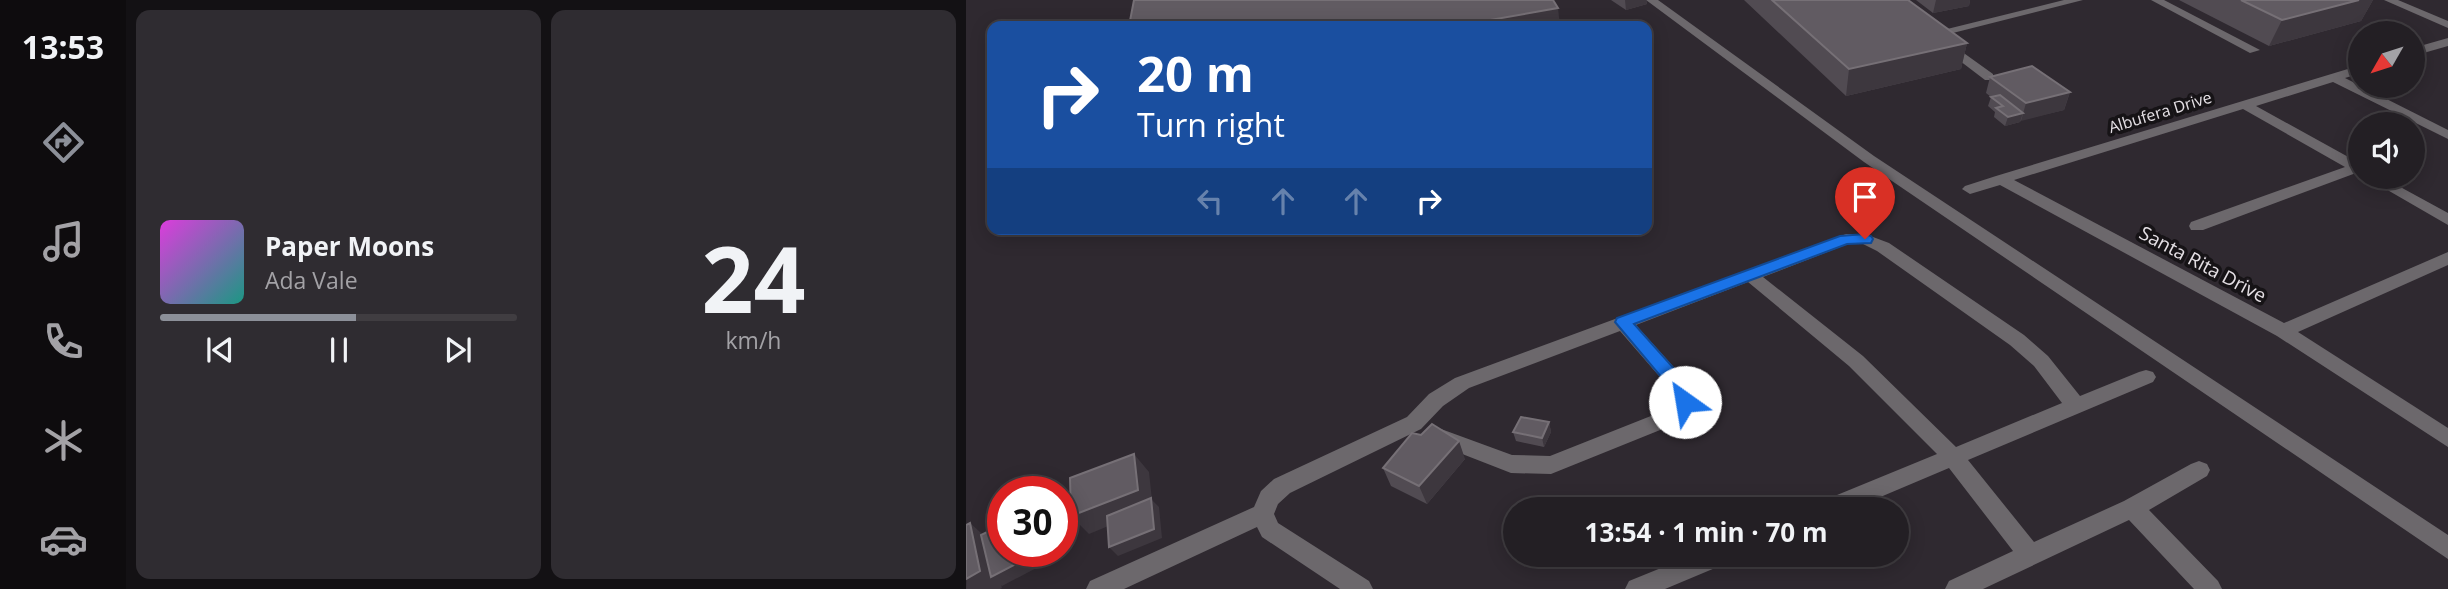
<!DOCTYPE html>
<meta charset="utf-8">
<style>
body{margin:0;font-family:"Open Sans",sans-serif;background:#2f2c31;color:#f1f3f6;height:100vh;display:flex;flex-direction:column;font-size:26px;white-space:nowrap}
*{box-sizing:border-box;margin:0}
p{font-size:23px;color:#a3a2a6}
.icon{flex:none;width:38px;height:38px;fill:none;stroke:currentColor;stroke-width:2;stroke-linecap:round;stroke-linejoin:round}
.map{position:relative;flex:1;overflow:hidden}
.side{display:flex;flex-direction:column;gap:10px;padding:10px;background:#131114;width:840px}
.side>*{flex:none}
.top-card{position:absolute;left:21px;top:21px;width:665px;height:214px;border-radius:14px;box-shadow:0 4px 18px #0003,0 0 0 2px #403d41;background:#1a4fa0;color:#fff;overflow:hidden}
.needle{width:46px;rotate:231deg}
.tools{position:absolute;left:1382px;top:21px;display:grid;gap:14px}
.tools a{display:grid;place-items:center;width:77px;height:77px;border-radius:50%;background:#231f24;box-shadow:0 4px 18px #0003,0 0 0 2px #403d41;font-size:35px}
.speed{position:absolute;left:21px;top:476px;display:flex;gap:14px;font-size:35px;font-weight:700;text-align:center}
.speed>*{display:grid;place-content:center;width:91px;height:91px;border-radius:50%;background:#231f24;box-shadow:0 4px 18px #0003,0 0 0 2px #403d41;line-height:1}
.speed .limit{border:10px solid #d22;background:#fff;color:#111}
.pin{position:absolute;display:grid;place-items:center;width:60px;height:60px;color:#fff;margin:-72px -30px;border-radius:50% 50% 50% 0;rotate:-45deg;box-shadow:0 0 7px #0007}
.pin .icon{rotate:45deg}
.me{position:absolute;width:77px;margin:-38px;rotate:328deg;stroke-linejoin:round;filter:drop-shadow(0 0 5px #0008)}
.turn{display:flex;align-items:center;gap:24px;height:147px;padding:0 35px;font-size:32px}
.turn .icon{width:91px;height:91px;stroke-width:2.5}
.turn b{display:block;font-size:49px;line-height:60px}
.lanes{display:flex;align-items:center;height:66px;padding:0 35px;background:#0003;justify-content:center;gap:35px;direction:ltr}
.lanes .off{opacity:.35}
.side .widget{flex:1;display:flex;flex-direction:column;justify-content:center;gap:10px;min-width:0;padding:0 24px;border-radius:14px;background:#2f2c31}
.side .dial{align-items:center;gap:0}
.dial b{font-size:91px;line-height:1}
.song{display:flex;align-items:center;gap:21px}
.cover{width:84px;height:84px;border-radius:10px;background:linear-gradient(135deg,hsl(300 70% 55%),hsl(170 70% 35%))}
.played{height:7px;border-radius:4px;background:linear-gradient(90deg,#8c9099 55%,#403d41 55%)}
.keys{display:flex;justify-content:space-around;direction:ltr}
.side .tiles{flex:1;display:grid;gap:10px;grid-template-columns:repeat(2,1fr)}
.trip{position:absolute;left:537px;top:497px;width:406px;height:70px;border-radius:35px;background:#231f24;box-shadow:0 4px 18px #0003,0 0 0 2px #403d41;font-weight:700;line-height:70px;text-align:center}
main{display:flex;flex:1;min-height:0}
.menu{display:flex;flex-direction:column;width:126px;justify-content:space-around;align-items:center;background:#0e0c0e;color:#a3a2a6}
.menu .icon{width:49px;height:49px}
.menu .selected{color:#8c9099}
.menu b{font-size:32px;color:#f1f3f6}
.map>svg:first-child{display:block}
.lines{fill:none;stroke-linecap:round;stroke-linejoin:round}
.service{fill:#6c686c;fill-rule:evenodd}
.minor{fill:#6c686c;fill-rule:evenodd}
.wall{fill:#514b52}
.shaded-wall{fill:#3d373e}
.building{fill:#615b62;stroke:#767076;stroke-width:2}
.route{fill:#1a73e8;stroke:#114b97;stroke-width:2}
.labels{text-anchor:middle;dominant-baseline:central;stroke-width:7;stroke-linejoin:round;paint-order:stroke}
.far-street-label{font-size:16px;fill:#e5e0e5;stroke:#161316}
.street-label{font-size:19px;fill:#e5e0e5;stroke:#161316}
</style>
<main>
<nav class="menu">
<b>13:53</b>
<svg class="icon selected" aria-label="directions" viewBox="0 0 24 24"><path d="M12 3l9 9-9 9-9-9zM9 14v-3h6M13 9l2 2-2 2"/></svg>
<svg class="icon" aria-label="music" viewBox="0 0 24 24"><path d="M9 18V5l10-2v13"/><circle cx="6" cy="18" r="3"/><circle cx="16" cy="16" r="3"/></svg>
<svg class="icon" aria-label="phone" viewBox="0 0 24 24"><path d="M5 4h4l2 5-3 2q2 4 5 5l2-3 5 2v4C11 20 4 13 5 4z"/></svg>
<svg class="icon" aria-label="climate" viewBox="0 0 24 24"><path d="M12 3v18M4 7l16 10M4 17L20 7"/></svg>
<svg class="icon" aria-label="car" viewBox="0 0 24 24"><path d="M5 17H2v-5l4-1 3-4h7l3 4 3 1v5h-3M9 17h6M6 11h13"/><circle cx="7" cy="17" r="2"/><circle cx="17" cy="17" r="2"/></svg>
</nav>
<section class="side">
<div class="tiles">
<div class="widget">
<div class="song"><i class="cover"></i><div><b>Paper Moons</b><p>Ada Vale</p></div></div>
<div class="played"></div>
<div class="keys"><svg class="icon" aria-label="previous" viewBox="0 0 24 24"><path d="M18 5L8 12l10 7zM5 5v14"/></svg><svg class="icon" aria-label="pause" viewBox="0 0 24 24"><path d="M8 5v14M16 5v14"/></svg><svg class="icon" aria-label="next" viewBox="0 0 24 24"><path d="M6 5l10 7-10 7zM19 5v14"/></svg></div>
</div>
<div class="widget dial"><b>24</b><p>km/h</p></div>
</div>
</section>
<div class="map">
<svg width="1482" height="589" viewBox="0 0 1482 589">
<rect width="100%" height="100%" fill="#2f2930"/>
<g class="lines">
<path class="service" d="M1098,0H1117L967,38L961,34Z
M1185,0H1198L1294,50L1284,53Z
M981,41L1027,74V80H1019L977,48V42Z"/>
<path class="minor" d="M680,0H692L908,156L1482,535V559L898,162Z
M1418,0H1432L1482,21V28Z
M1482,38V46L1447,56V48Z
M1395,65V73L1379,78L1482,130V139L1367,82L1290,106L1395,164V174L1390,173L1237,230H1225L1223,226L1225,222L1379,167L1277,109L1048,180L1318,323L1482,252V265L1332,332L1482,428V447L1311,336L1034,185L1004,194L996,189L999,186L1030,176Z
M1399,177H1416L1482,213V225Z
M880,234H899L923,243L1058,335L1082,356L1114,396L1173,372L1180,370L1187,372L1190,377L1187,382L1002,460L1068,542L1158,501L1225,464L1233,461L1241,464L1244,470L1241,476L1183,510L1252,581L1256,589H1228L1163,520L1017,589H979L983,581L1047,551L983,468L886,509H851L854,502L971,454L883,366L782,282L670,325L722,383L729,402L714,422L585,474L545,473L468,443L465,437L468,431L475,429L546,455L584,456L700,410L709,400L706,391L654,331L503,388L477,406L455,429L324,493L312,504L308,514L312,523L403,581L407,589H374L296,537L291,527L158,589H120L124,581L288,507L295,491L308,479L441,417L463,394L489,378ZM882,244H897L911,251L1044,345L1068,366L1096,403L990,447L897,356L797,277Z
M727,555H765L761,563L699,589H659L663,581Z"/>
</g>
<path class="wall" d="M645,0H680L681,4L660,10Z
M778,0H942L1001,43L995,69L880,96Z
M950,0H1004L1003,6L967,13Z
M1213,0H1407L1395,21L1303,46Z
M1024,77L1104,92L1098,110L1055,120L1054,122L1039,126L1028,117L1029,112L1022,106L1025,97L1020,93Z
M583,422L585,432L578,447L550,441L547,432Z
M455,435L499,459L461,504L425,486L417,468Z"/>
<path class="shaded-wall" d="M659,0H680L681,4L660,10Z
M970,0H1004L1003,6L967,13Z
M1393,0H1407L1395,21L1303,46L1316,20Z
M592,8L594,26H490Z
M1001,43L995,69L880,96L883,69Z
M1104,92L1098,110L1055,121L1060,103Z
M1057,113L1054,122L1039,126L1042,117Z
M583,422L585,432L578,447L576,438Z
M493,441L499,459L461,504L453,486Z
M168,454L183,472L186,500L193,507L196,538L152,556L143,547L186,508L123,534L105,516Z
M4,523L24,541L64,551H72L76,565L36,586L35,585L36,588L34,589H0Z"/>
<path class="building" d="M168,0H587L592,8L490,26H163Z
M806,0H942L1001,43L883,69Z
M1275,0H1393L1316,20Z
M1066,66L1104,92L1060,103L1024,77Z
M1034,95L1057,113L1042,117L1030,108L1037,106L1025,97Z
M555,417L583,422L576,438L547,432Z
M466,424L493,441L453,486L417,468L446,433L455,435Z
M168,454L172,490L105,516L104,478Z
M185,498L188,529L143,547L141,516Z
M4,523L14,571L0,579V525Z
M37,524V551H64L65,556L25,577L15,535Z"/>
<path class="route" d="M899,234L905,236L907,239L905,243L881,244L668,324L721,383L728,402L725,407H713L707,391L649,322L651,318L874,236Z"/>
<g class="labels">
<g class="far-street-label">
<text transform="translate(1194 112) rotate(-17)">Albufera Drive</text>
</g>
<g class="street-label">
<text transform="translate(1237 264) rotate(28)">Santa Rita Drive</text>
</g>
</g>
</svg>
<div class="tools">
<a><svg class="needle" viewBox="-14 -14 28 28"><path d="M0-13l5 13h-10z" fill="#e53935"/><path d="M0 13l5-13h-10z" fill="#a3a2a6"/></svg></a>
<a><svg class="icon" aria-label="sound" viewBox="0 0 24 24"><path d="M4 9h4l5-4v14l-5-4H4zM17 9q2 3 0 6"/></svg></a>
</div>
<div class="speed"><div class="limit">30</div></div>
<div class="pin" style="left:899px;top:239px;background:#d93025"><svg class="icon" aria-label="arrive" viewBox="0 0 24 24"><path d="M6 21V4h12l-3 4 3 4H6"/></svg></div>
<svg class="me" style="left:719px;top:402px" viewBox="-20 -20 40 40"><circle r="19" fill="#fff"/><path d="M0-13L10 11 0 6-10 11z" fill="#1a73e8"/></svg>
<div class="trip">13:54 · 1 min · 70 m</div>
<div class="top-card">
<div class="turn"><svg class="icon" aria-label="right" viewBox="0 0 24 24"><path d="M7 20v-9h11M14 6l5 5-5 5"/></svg><div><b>20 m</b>Turn right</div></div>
<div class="lanes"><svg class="icon off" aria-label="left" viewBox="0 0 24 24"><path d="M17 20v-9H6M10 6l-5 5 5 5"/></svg><svg class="icon off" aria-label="ahead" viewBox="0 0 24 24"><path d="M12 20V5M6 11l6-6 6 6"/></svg><svg class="icon off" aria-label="ahead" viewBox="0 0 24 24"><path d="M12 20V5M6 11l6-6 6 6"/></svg><svg class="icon" aria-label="right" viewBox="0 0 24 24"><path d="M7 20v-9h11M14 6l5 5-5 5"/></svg></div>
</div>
</div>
</main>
